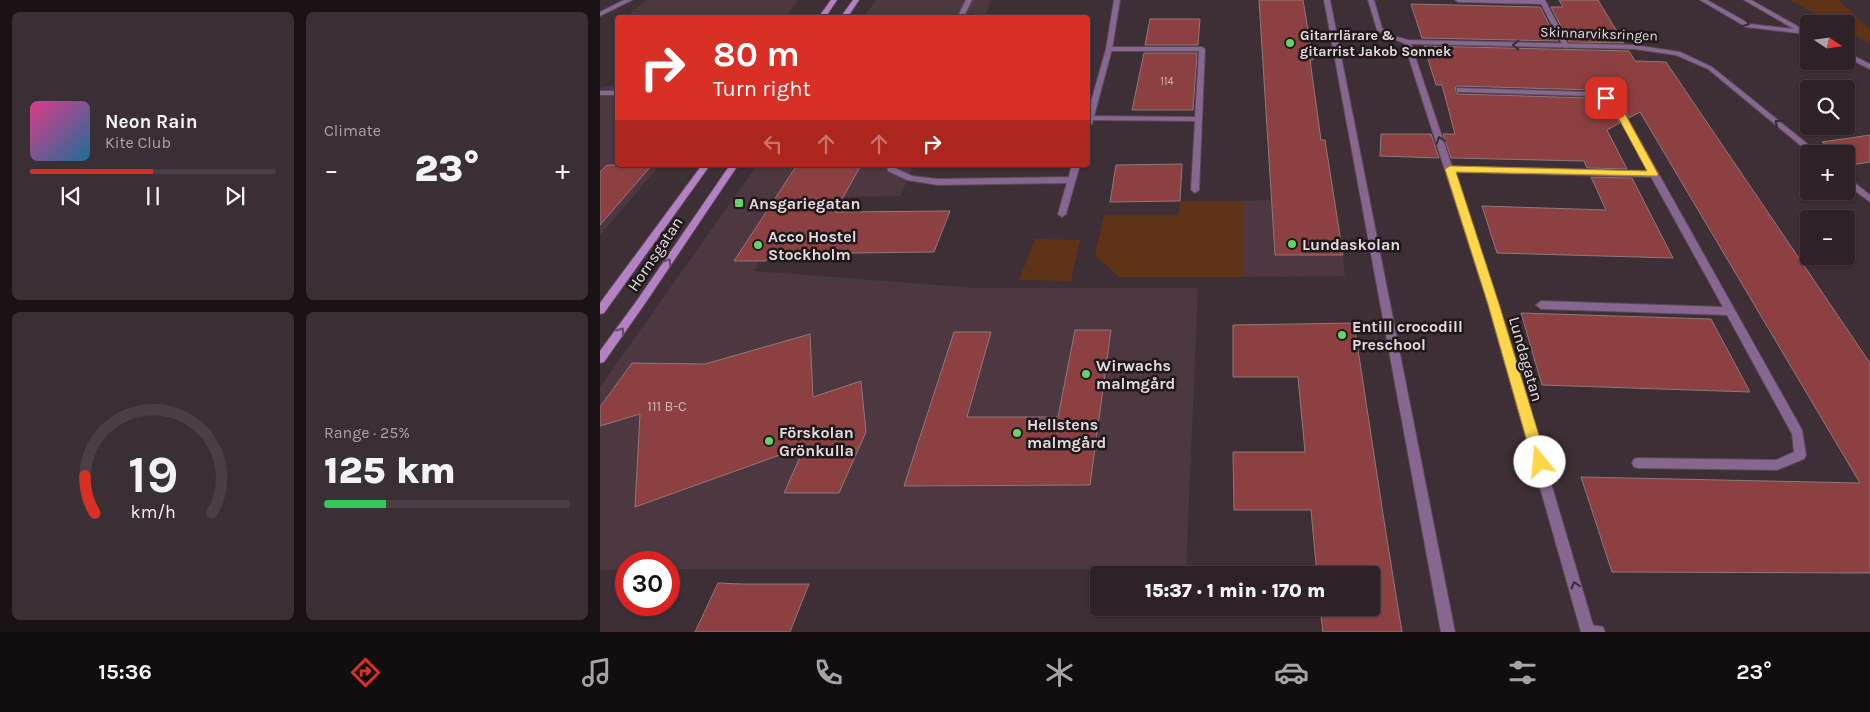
<!DOCTYPE html>
<meta charset="utf-8">
<style>
body{margin:0;font-family:Karla,sans-serif;background:#3a2f34;color:#f1f3f6;height:100vh;display:flex;flex-direction:column;font-size:19px;white-space:nowrap}
*{box-sizing:border-box;margin:0}
p{font-size:16px;color:#a7a4a8}
.icon{flex:none;width:28px;height:28px;fill:none;stroke:currentColor;stroke-width:2;stroke-linecap:round;stroke-linejoin:round}
.map{position:relative;flex:1;overflow:hidden}
.details{display:flex;flex-direction:column;gap:12px;padding:12px;background:#191316;width:600px}
.details>*{flex:none}
.banner{position:absolute;left:15px;top:15px;width:475px;height:152px;border-radius:5px;box-shadow:0 1px 4px #0004,0 0 0 1px #493f45;background:#d93025;color:#fff;overflow:hidden}
.needle{width:32px;rotate:103deg}
.tools{position:absolute;left:1200px;top:15px;display:grid;gap:10px}
.tools a{display:grid;place-items:center;width:55px;height:55px;border-radius:5px;background:#2e2228;box-shadow:0 1px 4px #0004,0 0 0 1px #493f45;font-size:25px}
.speed{position:absolute;left:15px;top:551px;display:flex;gap:10px;font-size:25px;font-weight:700;text-align:center}
.speed>*{display:grid;place-content:center;width:65px;height:65px;border-radius:50%;background:#2e2228;box-shadow:0 1px 4px #0004,0 0 0 1px #493f45;line-height:1}
.speed .limit{border:8px solid #d22;background:#fff;color:#111}
.pin{position:absolute;display:grid;place-items:center;width:42px;height:42px;color:#fff;margin:-21px;border-radius:10px;box-shadow:0 2px 8px #0006}
.me{position:absolute;width:55px;margin:-28px;rotate:343deg;stroke-linejoin:round;filter:drop-shadow(0 0 4px #0008)}
.turn{display:flex;align-items:center;gap:18px;height:105px;padding:0 15px;font-size:22px}
.turn .icon{width:65px;height:65px;stroke-width:2.5}
.turn b{display:block;font-size:35px;line-height:42px}
.lanes{display:flex;align-items:center;height:48px;padding:0 15px;background:#0003;justify-content:center;gap:25px;direction:ltr}
.lanes .off{opacity:.35}
.big{font-size:38px;font-weight:800;line-height:1.1}
.details .card{flex:1;display:flex;flex-direction:column;justify-content:center;gap:8px;min-width:0;padding:0 18px;border-radius:8px;background:#3a2f34}
.details .dial{align-items:center;gap:0}
.dial svg{height:130px;overflow:visible;fill:none;stroke:#493f45;stroke-width:7;stroke-linecap:round;text-anchor:middle}
.dial text{fill:#f1f3f6;stroke:none}
.song{display:flex;align-items:center;gap:15px}
.cover{width:60px;height:60px;border-radius:8px;background:linear-gradient(135deg,hsl(330 70% 55%),hsl(200 70% 35%))}
.played{height:5px;border-radius:2px;background:linear-gradient(90deg,#d93025 50%,#493f45 50%)}
.keys{display:flex;justify-content:space-around;direction:ltr}
.heat{display:flex;justify-content:space-between;align-items:center;font-size:28px;direction:ltr}
.charge{height:8px;border-radius:4px;background:linear-gradient(90deg,#34c759 25%,#493f45 0)}
.details .tiles{flex:1;display:grid;gap:12px;grid-template-columns:repeat(2,1fr)}
.trip{position:absolute;left:490px;top:566px;width:290px;height:50px;border-radius:5px;background:#2e2228;box-shadow:0 1px 4px #0004,0 0 0 1px #493f45;font-weight:800;line-height:50px;text-align:center}
.menu{display:flex;height:80px;justify-content:space-around;align-items:center;background:#120e10;color:#a7a4a8}
.menu .icon{width:35px;height:35px}
.menu .on{color:#d93025}
.menu b{font-size:22px;color:#f1f3f6}
main{display:flex;flex:1;min-height:0}
.map>svg:first-child{display:block}
.built{fill:#4d3741}
.green{fill:#5f3317}
.building{fill:#8d4042;stroke:#8e7978}
.lines{fill:none;stroke-linecap:round;stroke-linejoin:round}
.service-casing{stroke:#594a51;stroke-width:2}
.minor-casing{stroke:#594a51;stroke-width:2}
.secondary-casing{stroke:#594a51;stroke-width:2}
.service{fill:#876691;fill-rule:evenodd}
.minor{fill:#876691;fill-rule:evenodd}
.secondary{fill:#b581c5;fill-rule:evenodd}
.oneway{stroke:#3a2c39}
.oneway2{stroke:#634868}
.route{fill:#ffd54a;stroke:#a68a30}
.poi-dot{fill:#62d469;stroke:#20191c;stroke-width:2}
.labels{text-anchor:middle;dominant-baseline:central;stroke-width:5;stroke-linejoin:round;paint-order:stroke}
.far-number-label{font-size:11px;fill:#ceb4b7}
.far-street-label{font-size:14px;fill:#e4dade;stroke:#20191c}
.far-poi-label{font-size:14px;font-weight:bold;fill:#e4dade;stroke:#20191c;text-anchor:start}
.number-label{font-size:14px;fill:#ceb4b7}
.poi-label{font-size:16px;font-weight:bold;fill:#e4dade;stroke:#20191c;text-anchor:start}
.street-label{font-size:16px;fill:#e4dade;stroke:#20191c}
</style>
<main>
<section class="details">
<div class="tiles">
<div class="card">
<div class="song"><i class="cover"></i><div><b>Neon Rain</b><p>Kite Club</p></div></div>
<div class="played"></div>
<div class="keys"><svg class="icon" aria-label="previous" viewBox="0 0 24 24"><path d="M18 5L8 12l10 7zM5 5v14"/></svg><svg class="icon" aria-label="pause" viewBox="0 0 24 24"><path d="M8 5v14M16 5v14"/></svg><svg class="icon" aria-label="next" viewBox="0 0 24 24"><path d="M6 5l10 7-10 7zM19 5v14"/></svg></div>
</div>
<div class="card"><p>Climate</p>
<div class="heat"><a>−</a><b class="big">23°</b><a>+</a></div>
</div>
<div class="card dial"><svg viewBox="0 0 100 80">
<path d="M14 69A42 42 0 1 1 86 69"/>
<path d="M14 69A42 42 0 0 1 8 46" stroke="#d93025"/>
<text x="50" y="56" font-size="32" font-weight="700">19</text>
<text x="50" y="72" font-size="11">km/h</text>
</svg></div>
<div class="card"><p>Range · 25%</p><b class="big">125 km</b><div class="charge"></div></div>
</div>
</section>
<div class="map">
<svg width="1270" height="632" viewBox="0 0 1270 632">
<rect width="100%" height="100%" fill="#3e2e36"/>
<path class="built" d="M46,0H199L185,17L34,18L27,16Z
M276,0H392L384,17L263,18Z
M17,85L18,165H60L0,235V88Z
M157,165H314L300,196L197,198L154,271L375,288H598L586,569H69V562H26V569L0,570V387Z
M672,200L743,255L745,276L643,277V201Z"/>
<path class="green" d="M1190,0H1238L1270,29V44L1246,31V24H1233Z
M580,201H643V277H519L495,256L504,215H578Z
M435,239L480,240L471,281L419,280Z"/>
<path class="building" d="M659,0H703L713,60H710L721,140H725L743,255H675Z
M959,0H998L1024,43L969,42L951,7H963Z
M811,4L940,7L958,41L822,38Z
M550,19H600L598,45H545Z
M824,46L1029,51L1035,61L1066,62L1270,363V573L1012,572L981,477L1260,483L1040,112L1029,118L1021,102L1010,94L991,90L857,86L855,88L857,94L991,98L1003,101L1012,107L1020,123L1007,130L1027,169L987,168L984,161L851,158L843,134H855L842,85H836Z
M544,53H597L593,110H532Z
M781,134H831L839,158L780,156Z
M1270,135V162L1251,165L1246,161V154H1236L1222,142Z
M582,164L580,201L510,202L516,165Z
M7,165H52L0,225V172Z
M197,165H261L235,212L350,211L334,252L170,254L166,261H134Z
M991,177L1032,178L1073,258L897,253L882,206L1006,210Z
M921,313L1111,319L1150,392L942,385Z
M754,323L785,527L802,632H723L720,608H771V575H717L711,510H634L633,452H705L698,377H633V325Z
M475,330H511L490,485L304,486L354,332H391L367,417H458Z
M210,334L213,397L261,381L266,432L239,493H184L205,446L35,507L40,414L0,426V407L32,363L105,364Z
M118,583L141,584H209L190,632H95Z"/>
<g class="lines">
<g class="service-casing">
<path id="service" d="M366,0H372L363,18H357Z
M855,0H945L969,46L966,48L963,46L941,4L858,2Z
M602,47L605,49L599,190L595,193L591,190L595,121L489,120H488V116L595,117L599,51H509L506,49L509,47Z
M857,88L991,92L1009,95L1019,103L1202,430L1206,455L1204,459L1177,470L1038,468L1034,467L1032,463L1034,459L1038,458L1176,460L1194,452L1192,434L1127,315L941,309L936,305L941,301L1123,307L1051,177L850,172L846,169L850,166L1049,171L1013,106L1004,99L991,96L860,92H857Z
M0,91H18V95H0Z
M287,165H295V168L312,176L338,179L471,177L475,180L471,183L338,185L307,180L288,171Z"/>
</g>
<g class="minor-casing">
<path id="minor" d="M24,0H32L0,16V12Z
M514,0H520L512,49L492,124L488,126V112L506,49Z
M724,0H730L855,632H841Z
M768,0H774L782,28L794,36L808,40L1034,45L1080,52L1112,67L1220,154H1211L1108,69L1076,55L1034,49L811,44L898,304L993,625L1003,627L1005,632H981L888,304L804,43L790,38L777,30Z
M1100,0H1107L1150,24L1194,29L1144,0H1151L1208,32L1205,34L1146,27Z
M1246,52L1270,64V69L1246,57Z
M472,165H480L466,214L462,217L458,214Z
M1246,176L1270,195V202L1246,184Z"/>
</g>
<g class="secondary-casing">
<path id="secondary" d="M231,0H237L225,18H218Z
M253,0H259L247,18H240Z
M102,165H110L4,313L0,314V303Z
M130,165H138L44,305L4,362L0,363V351L38,299Z"/>
</g>
<use href="#service" class="service"/>
<use href="#minor" class="minor"/>
<use href="#secondary" class="secondary"/>
</g>
<defs><path id="oneway-chevron" d="M-2-3.5L2.5 0L-2 3.5" fill="none" stroke-width="1.6" stroke-linecap="round" stroke-linejoin="round" transform="scale(1.25)"/></defs>
<g class="oneway">
<use href="#oneway-chevron" transform="translate(1146 23) rotate(22)"/>
<use href="#oneway-chevron" transform="translate(916 45) rotate(-179)"/>
<use href="#oneway-chevron" transform="translate(1178 123) rotate(-141)"/>
<use href="#oneway-chevron" transform="translate(840 140) rotate(-109)"/>
<use href="#oneway-chevron" transform="translate(975 585) rotate(-106)"/>
</g>
<g class="oneway2">
<use href="#oneway-chevron" transform="translate(68 262) rotate(-56)"/>
<use href="#oneway-chevron" transform="translate(21 331) rotate(-54)"/>
</g>
<path class="route" d="M1003,96H1009L1019,103L1058,174L1057,176L856,172L899,304L947,462L945,467L940,468L935,467L933,462L888,304L845,169L850,166L1047,171L1012,106L1003,99Z"/>
<g class="poi-dot">
<circle cx="690" cy="43" r="5"/>
<rect x="134" y="198" width="10" height="10" rx="2.5"/>
<circle cx="692" cy="244" r="5"/>
<circle cx="158" cy="245" r="5"/>
<circle cx="742" cy="335" r="5"/>
<circle cx="486" cy="374" r="5"/>
<circle cx="417" cy="433" r="5"/>
<circle cx="169" cy="441" r="5"/>
</g>
<g class="labels">
<g class="far-number-label">
<text x="567" y="81">114</text>
</g>
<g class="far-street-label">
<text transform="translate(999 34) rotate(2)">Skinnarviksringen</text>
</g>
<g class="far-poi-label">
<text x="700" y="35">Gitarrlärare &amp;<tspan x="700" dy="16">gitarrist Jakob Sonnek</tspan></text>
</g>
<g class="number-label">
<text x="67" y="406">111 B-C</text>
</g>
<g class="poi-label">
<text x="149" y="203">Ansgariegatan</text>
<text x="168" y="236">Acco Hostel<tspan x="168" dy="18">Stockholm</tspan></text>
<text x="702" y="244">Lundaskolan</text>
<text x="752" y="326">Entill crocodill<tspan x="752" dy="18">Preschool</tspan></text>
<text x="496" y="365">Wirwachs<tspan x="496" dy="18">malmgård</tspan></text>
<text x="427" y="424">Hellstens<tspan x="427" dy="18">malmgård</tspan></text>
<text x="179" y="432">Förskolan<tspan x="179" dy="18">Grönkulla</tspan></text>
</g>
<g class="street-label">
<text transform="translate(55 254) rotate(-56)">Hornsgatan</text>
<text transform="translate(926 359) rotate(74)">Lundagatan</text>
</g>
</g>
</svg>
<div class="tools">
<a><svg class="needle" viewBox="-14 -14 28 28"><path d="M0-13l5 13h-10z" fill="#e53935"/><path d="M0 13l5-13h-10z" fill="#a7a4a8"/></svg></a>
<a><svg class="icon" aria-label="search" viewBox="0 0 24 24"><circle cx="10" cy="10" r="6"/><path d="M15 15l6 6"/></svg></a>
<a>+</a>
<a>−</a>
</div>
<div class="speed"><div class="limit">30</div></div>
<div class="pin" style="left:1006px;top:98px;background:#d93025"><svg class="icon" aria-label="arrive" viewBox="0 0 24 24"><path d="M6 21V4h12l-3 4 3 4H6"/></svg></div>
<svg class="me" style="left:940px;top:462px" viewBox="-20 -20 40 40"><circle r="19" fill="#fff"/><path d="M0-13L10 11 0 6-10 11z" fill="#ffd54a"/></svg>
<div class="trip">15:37 · 1 min · 170 m</div>
<div class="banner">
<div class="turn"><svg class="icon" aria-label="right" viewBox="0 0 24 24"><path d="M7 20v-9h11M14 6l5 5-5 5"/></svg><div><b>80 m</b>Turn right</div></div>
<div class="lanes"><svg class="icon off" aria-label="left" viewBox="0 0 24 24"><path d="M17 20v-9H6M10 6l-5 5 5 5"/></svg><svg class="icon off" aria-label="ahead" viewBox="0 0 24 24"><path d="M12 20V5M6 11l6-6 6 6"/></svg><svg class="icon off" aria-label="ahead" viewBox="0 0 24 24"><path d="M12 20V5M6 11l6-6 6 6"/></svg><svg class="icon" aria-label="right" viewBox="0 0 24 24"><path d="M7 20v-9h11M14 6l5 5-5 5"/></svg></div>
</div>
</div>
</main>
<nav class="menu">
<b>15:36</b>
<svg class="icon on" aria-label="directions" viewBox="0 0 24 24"><path d="M12 3l9 9-9 9-9-9zM9 14v-3h6M13 9l2 2-2 2"/></svg>
<svg class="icon" aria-label="music" viewBox="0 0 24 24"><path d="M9 18V5l10-2v13"/><circle cx="6" cy="18" r="3"/><circle cx="16" cy="16" r="3"/></svg>
<svg class="icon" aria-label="phone" viewBox="0 0 24 24"><path d="M5 4h4l2 5-3 2q2 4 5 5l2-3 5 2v4C11 20 4 13 5 4z"/></svg>
<svg class="icon" aria-label="climate" viewBox="0 0 24 24"><path d="M12 3v18M4 7l16 10M4 17L20 7"/></svg>
<svg class="icon" aria-label="car" viewBox="0 0 24 24"><path d="M5 17H2v-5l4-1 3-4h7l3 4 3 1v5h-3M9 17h6M6 11h13"/><circle cx="7" cy="17" r="2"/><circle cx="17" cy="17" r="2"/></svg>
<svg class="icon" aria-label="filters" viewBox="0 0 24 24"><path d="M4 7h16M4 17h16"/><circle cx="9" cy="7" r="2"/><circle cx="15" cy="17" r="2"/></svg>
<b>23°</b>
</nav>
